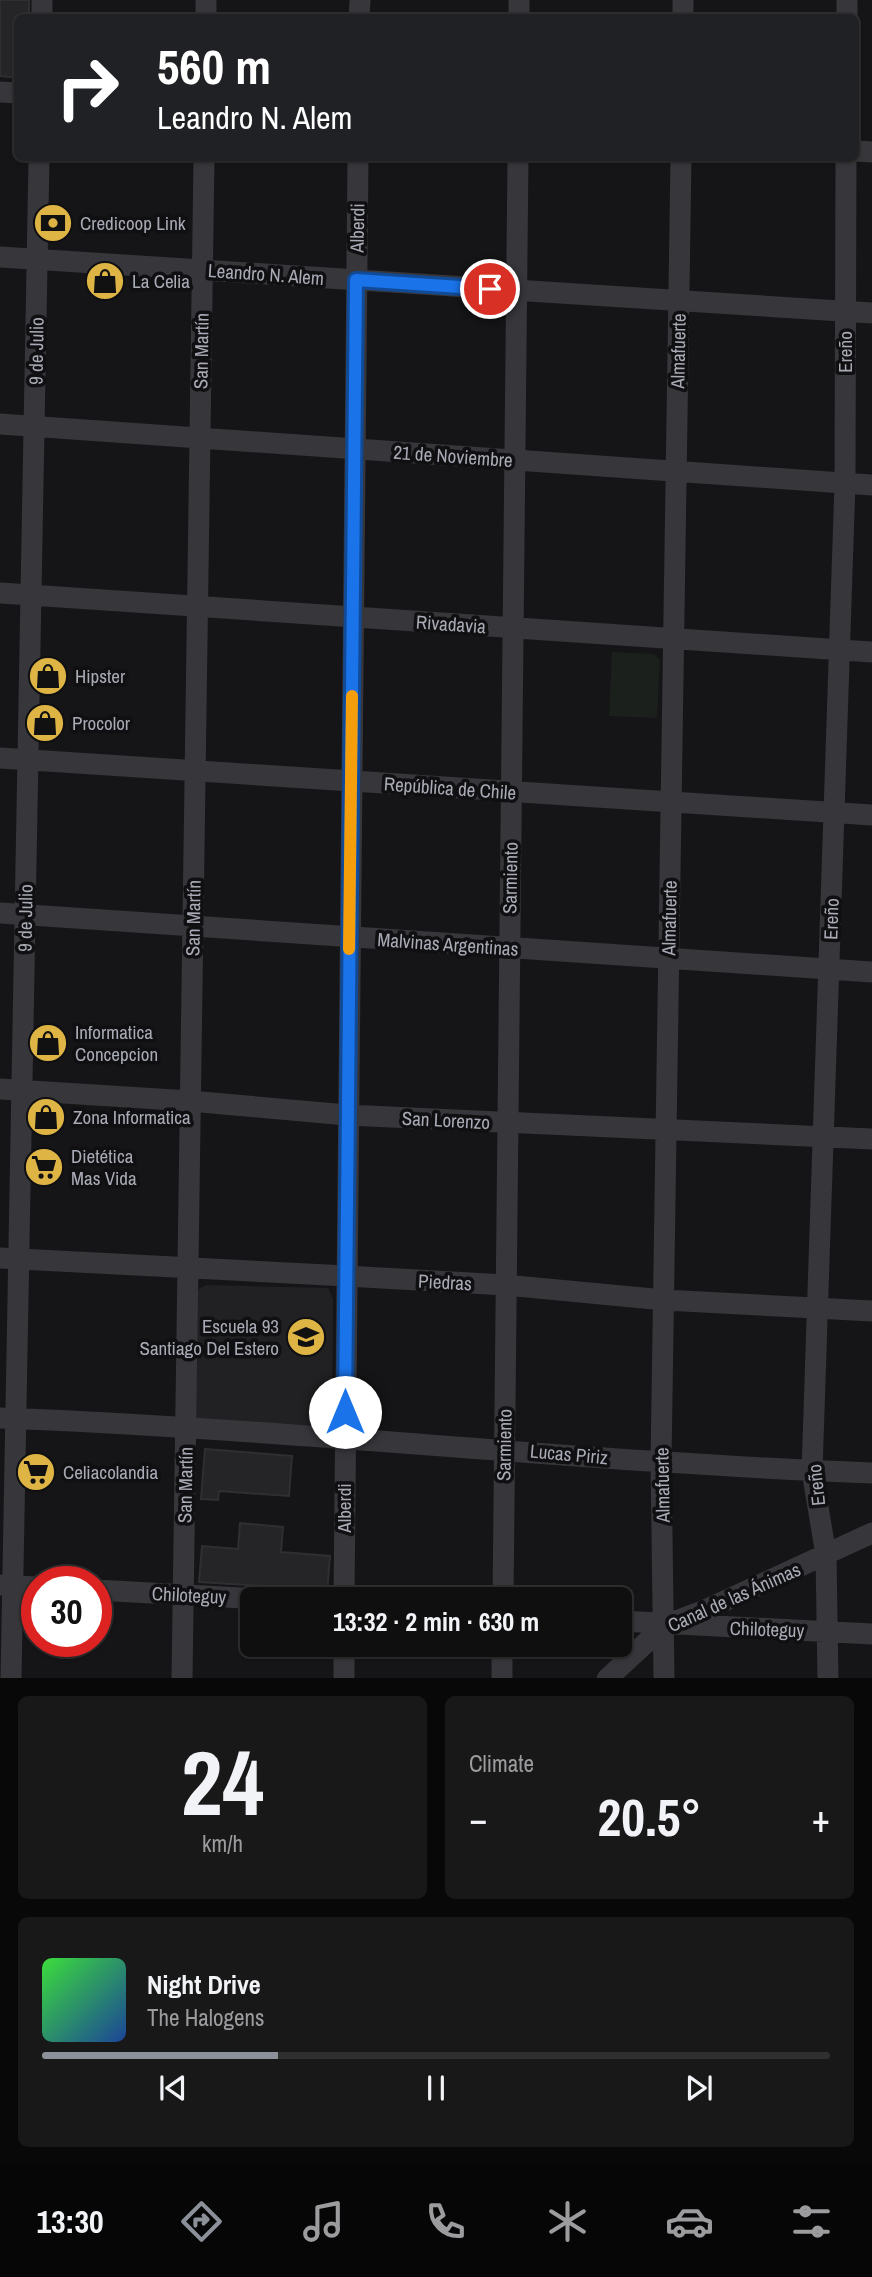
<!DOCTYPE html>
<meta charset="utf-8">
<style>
body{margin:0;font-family:"Archivo Narrow",sans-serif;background:#191819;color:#f1f3f6;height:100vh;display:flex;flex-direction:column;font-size:26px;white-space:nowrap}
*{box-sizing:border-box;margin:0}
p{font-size:23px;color:#9c9c9f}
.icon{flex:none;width:38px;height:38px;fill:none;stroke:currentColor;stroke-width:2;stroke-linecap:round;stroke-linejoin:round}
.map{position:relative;height:1678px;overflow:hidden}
.side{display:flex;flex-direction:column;gap:18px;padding:18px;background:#090809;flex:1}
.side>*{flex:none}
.banner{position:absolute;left:14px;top:14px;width:845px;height:147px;border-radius:10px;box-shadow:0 2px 5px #0004,0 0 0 2px #302f30;background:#202124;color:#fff;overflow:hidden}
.speed{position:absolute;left:21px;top:1566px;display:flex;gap:14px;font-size:35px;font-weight:700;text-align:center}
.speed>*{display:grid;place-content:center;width:91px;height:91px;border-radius:50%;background:#100f10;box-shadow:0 2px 5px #0004,0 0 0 2px #302f30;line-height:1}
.speed .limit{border:10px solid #d22;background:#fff;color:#111}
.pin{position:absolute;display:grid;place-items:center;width:60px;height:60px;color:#fff;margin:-30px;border:4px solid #fff;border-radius:50%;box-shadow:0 2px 7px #0007}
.me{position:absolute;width:77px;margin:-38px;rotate:0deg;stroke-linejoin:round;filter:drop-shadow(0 0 5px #0008)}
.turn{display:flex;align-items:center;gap:24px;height:147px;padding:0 28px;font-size:32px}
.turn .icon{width:91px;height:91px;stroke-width:2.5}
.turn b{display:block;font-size:49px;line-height:60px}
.big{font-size:52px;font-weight:800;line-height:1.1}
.side .tile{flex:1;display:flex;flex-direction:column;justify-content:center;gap:10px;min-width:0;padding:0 24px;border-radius:10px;background:#191819}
.side .dial{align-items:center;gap:0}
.dial b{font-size:91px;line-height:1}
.song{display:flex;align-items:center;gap:21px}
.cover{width:84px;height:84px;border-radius:10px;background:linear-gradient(135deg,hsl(120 70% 55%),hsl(220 70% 35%))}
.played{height:7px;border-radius:4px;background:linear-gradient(90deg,#8c9099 30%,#302f30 30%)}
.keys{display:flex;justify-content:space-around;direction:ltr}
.heat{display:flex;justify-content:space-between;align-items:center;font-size:38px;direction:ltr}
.side .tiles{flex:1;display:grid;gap:18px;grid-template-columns:1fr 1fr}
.tile:last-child{grid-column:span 2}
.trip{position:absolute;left:240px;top:1587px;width:392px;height:70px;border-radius:10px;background:#100f10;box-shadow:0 2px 5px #0004,0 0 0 2px #302f30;font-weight:800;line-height:70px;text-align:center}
.tabs{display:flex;height:112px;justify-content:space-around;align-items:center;background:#060606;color:#9c9c9f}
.tabs .icon{width:49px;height:49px}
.tabs .selected{color:#8c9099}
.tabs b{font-size:32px;color:#f1f3f6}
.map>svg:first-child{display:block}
.built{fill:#212123}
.green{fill:#1b201c}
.building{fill:#252527;stroke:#2f2f32;stroke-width:2}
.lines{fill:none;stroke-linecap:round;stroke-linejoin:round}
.minor{stroke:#36363b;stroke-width:21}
.route-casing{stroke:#114b97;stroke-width:18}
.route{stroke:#1a73e8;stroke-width:12}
.slow{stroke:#f59e0b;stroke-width:12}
.labels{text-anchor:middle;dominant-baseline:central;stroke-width:7;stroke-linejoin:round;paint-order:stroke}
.poi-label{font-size:19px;fill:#a8abb5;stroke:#100f11;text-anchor:start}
.street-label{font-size:19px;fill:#a8abb5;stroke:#100f11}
</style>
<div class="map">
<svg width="872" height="1679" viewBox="0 0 872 1679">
<rect width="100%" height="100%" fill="#151416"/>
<path class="built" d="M206,1285L328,1288L333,1299L332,1428L194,1418L197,1290Z"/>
<path class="green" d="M612,652L654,654L660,660L657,718L609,716Z"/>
<path class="building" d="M0,0H29V18H18V78L0,76Z
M205,1449L292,1456L289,1496L219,1491L218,1500L201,1499Z
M240,1523L283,1527L281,1552L330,1556L327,1593L289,1590L282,1587L199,1582L202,1546L238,1549Z"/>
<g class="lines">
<path class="minor" d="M42,18V0
M206,18V0
M359,18L360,0
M519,18V0
M683,18V0
M847,18V0
M0,92L18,93
M856,151L872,152
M0,257L872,313
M0,424L872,485
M0,593L872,652
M0,758L872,815
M0,913L872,972
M0,1089L190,1101L347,1115L872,1139
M0,1258L346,1276L506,1285L664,1300L872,1311
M0,1418C291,1429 581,1462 872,1473
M0,1585L37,1587
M96,1590L281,1600
M344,1600L358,158
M503,1600L518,158
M620,1621L872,1634
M11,1679L39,158
M182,1679L204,158
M344,1679V1645
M502,1679V1645
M607,1679L665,1625L705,1610L872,1533
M664,1679L661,1462L681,158
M828,1679L826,1555L812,1471L845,483L846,158"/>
</g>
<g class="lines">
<g class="route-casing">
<path id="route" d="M345,1412L356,280L490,289"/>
</g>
<use href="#route" class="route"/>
<path class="slow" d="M349,949L352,696"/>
</g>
<defs>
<g id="bank-disc" transform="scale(2.0125)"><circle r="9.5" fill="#deb545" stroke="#100f11"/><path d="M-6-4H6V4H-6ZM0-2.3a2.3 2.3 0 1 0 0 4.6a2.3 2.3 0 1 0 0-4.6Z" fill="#111"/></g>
<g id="shop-disc" transform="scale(2.0125)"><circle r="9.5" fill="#deb545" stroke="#100f11"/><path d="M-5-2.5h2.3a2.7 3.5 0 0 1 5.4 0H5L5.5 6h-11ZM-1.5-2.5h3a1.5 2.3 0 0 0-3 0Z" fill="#111"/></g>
<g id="supermarket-disc" transform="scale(2.0125)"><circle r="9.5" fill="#deb545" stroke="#100f11"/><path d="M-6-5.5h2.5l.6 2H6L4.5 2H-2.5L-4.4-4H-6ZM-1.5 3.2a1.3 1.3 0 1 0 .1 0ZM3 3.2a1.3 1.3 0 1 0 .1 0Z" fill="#111"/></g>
<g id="school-disc" transform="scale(2.0125)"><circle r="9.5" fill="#deb545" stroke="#100f11"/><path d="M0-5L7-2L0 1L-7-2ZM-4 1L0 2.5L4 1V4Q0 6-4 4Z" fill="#111"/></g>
</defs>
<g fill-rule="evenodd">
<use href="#bank-disc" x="53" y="223"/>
<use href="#shop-disc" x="105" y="281"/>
<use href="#shop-disc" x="48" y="676"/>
<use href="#shop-disc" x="45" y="723"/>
<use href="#shop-disc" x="48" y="1043"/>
<use href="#shop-disc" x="46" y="1117"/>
<use href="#supermarket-disc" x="44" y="1167"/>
<use href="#school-disc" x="306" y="1337"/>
<use href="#supermarket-disc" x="36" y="1472"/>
</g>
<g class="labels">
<g class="poi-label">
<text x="80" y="223">Credicoop Link</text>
<text x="132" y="281">La Celia</text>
<text x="75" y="676">Hipster</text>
<text x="72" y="723">Procolor</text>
<text x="75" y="1032">Informatica<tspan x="75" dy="22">Concepcion</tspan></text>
<text x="73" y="1117">Zona Informatica</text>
<text x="71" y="1156">Dietética<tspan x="71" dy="22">Mas Vida</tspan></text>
<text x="279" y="1326" text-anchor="end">Escuela 93<tspan x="279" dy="22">Santiago Del Estero</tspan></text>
<text x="63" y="1472">Celiacolandia</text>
</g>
<g class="street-label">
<text transform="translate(357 228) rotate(-89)">Alberdi</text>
<text transform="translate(266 274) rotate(4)">Leandro N. Alem</text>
<text transform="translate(36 351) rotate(-89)">9 de Julio</text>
<text transform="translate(201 351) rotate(-89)">San Martín</text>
<text transform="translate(678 351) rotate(-89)">Almafuerte</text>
<text transform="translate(845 352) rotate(-90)">Ereño</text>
<text transform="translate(453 456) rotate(4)">21 de Noviembre</text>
<text transform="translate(451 624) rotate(4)">Rivadavia</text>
<text transform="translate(450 788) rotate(4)">República de Chile</text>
<text transform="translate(510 878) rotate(-89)">Sarmiento</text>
<text transform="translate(25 918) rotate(-89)">9 de Julio</text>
<text transform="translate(193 918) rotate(-89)">San Martín</text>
<text transform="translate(669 918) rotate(-89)">Almafuerte</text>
<text transform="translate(831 919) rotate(-88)">Ereño</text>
<text transform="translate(448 944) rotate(4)">Malvinas Argentinas</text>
<text transform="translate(446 1120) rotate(3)">San Lorenzo</text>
<text transform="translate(445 1282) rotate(3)">Piedras</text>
<text transform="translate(504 1445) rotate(-89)">Sarmiento</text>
<text transform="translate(569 1454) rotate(5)">Lucas Piriz</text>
<text transform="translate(185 1485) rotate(-89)">San Martín</text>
<text transform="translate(662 1485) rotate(-91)">Almafuerte</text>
<text transform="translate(816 1485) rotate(-96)">Ereño</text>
<text transform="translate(344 1508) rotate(-90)">Alberdi</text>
<text transform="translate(189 1595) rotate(3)">Chiloteguy</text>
<text transform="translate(734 1597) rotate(-24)">Canal de las Ánimas</text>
<text transform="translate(767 1629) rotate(2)">Chiloteguy</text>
</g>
</g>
</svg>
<div class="speed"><div class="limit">30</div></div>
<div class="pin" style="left:490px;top:289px;background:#d93025"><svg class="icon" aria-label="arrive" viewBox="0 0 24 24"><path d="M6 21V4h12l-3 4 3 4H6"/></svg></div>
<svg class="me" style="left:345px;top:1412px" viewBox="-20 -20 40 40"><circle r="19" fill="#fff"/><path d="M0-13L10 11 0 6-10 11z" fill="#1a73e8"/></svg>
<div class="trip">13:32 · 2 min · 630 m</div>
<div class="banner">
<div class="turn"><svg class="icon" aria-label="right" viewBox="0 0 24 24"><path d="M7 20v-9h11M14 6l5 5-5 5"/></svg><div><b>560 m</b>Leandro N. Alem</div></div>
</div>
</div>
<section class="side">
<div class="tiles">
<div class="tile dial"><b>24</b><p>km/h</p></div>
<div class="tile"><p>Climate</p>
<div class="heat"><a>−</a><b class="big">20.5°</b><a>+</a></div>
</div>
<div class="tile">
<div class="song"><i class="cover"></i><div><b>Night Drive</b><p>The Halogens</p></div></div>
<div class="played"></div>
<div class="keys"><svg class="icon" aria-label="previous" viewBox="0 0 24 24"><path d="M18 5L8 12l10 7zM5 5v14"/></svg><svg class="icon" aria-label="pause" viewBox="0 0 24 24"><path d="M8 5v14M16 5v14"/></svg><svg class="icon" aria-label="next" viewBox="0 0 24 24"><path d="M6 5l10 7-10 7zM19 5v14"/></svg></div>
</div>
</div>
</section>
<nav class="tabs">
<b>13:30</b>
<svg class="icon selected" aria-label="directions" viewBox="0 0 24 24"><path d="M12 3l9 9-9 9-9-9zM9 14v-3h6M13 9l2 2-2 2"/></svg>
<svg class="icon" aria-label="music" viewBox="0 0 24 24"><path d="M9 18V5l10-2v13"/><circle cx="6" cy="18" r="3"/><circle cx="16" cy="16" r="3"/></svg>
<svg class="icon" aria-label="phone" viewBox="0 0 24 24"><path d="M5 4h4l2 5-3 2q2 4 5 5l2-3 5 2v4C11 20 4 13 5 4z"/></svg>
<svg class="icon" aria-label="climate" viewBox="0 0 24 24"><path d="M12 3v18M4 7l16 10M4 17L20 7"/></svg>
<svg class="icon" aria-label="car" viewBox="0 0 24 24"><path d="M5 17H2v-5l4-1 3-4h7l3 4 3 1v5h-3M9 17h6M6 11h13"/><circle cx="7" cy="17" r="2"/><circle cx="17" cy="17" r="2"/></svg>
<svg class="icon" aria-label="filters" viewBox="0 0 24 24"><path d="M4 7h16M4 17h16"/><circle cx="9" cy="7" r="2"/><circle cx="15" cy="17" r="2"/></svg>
</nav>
